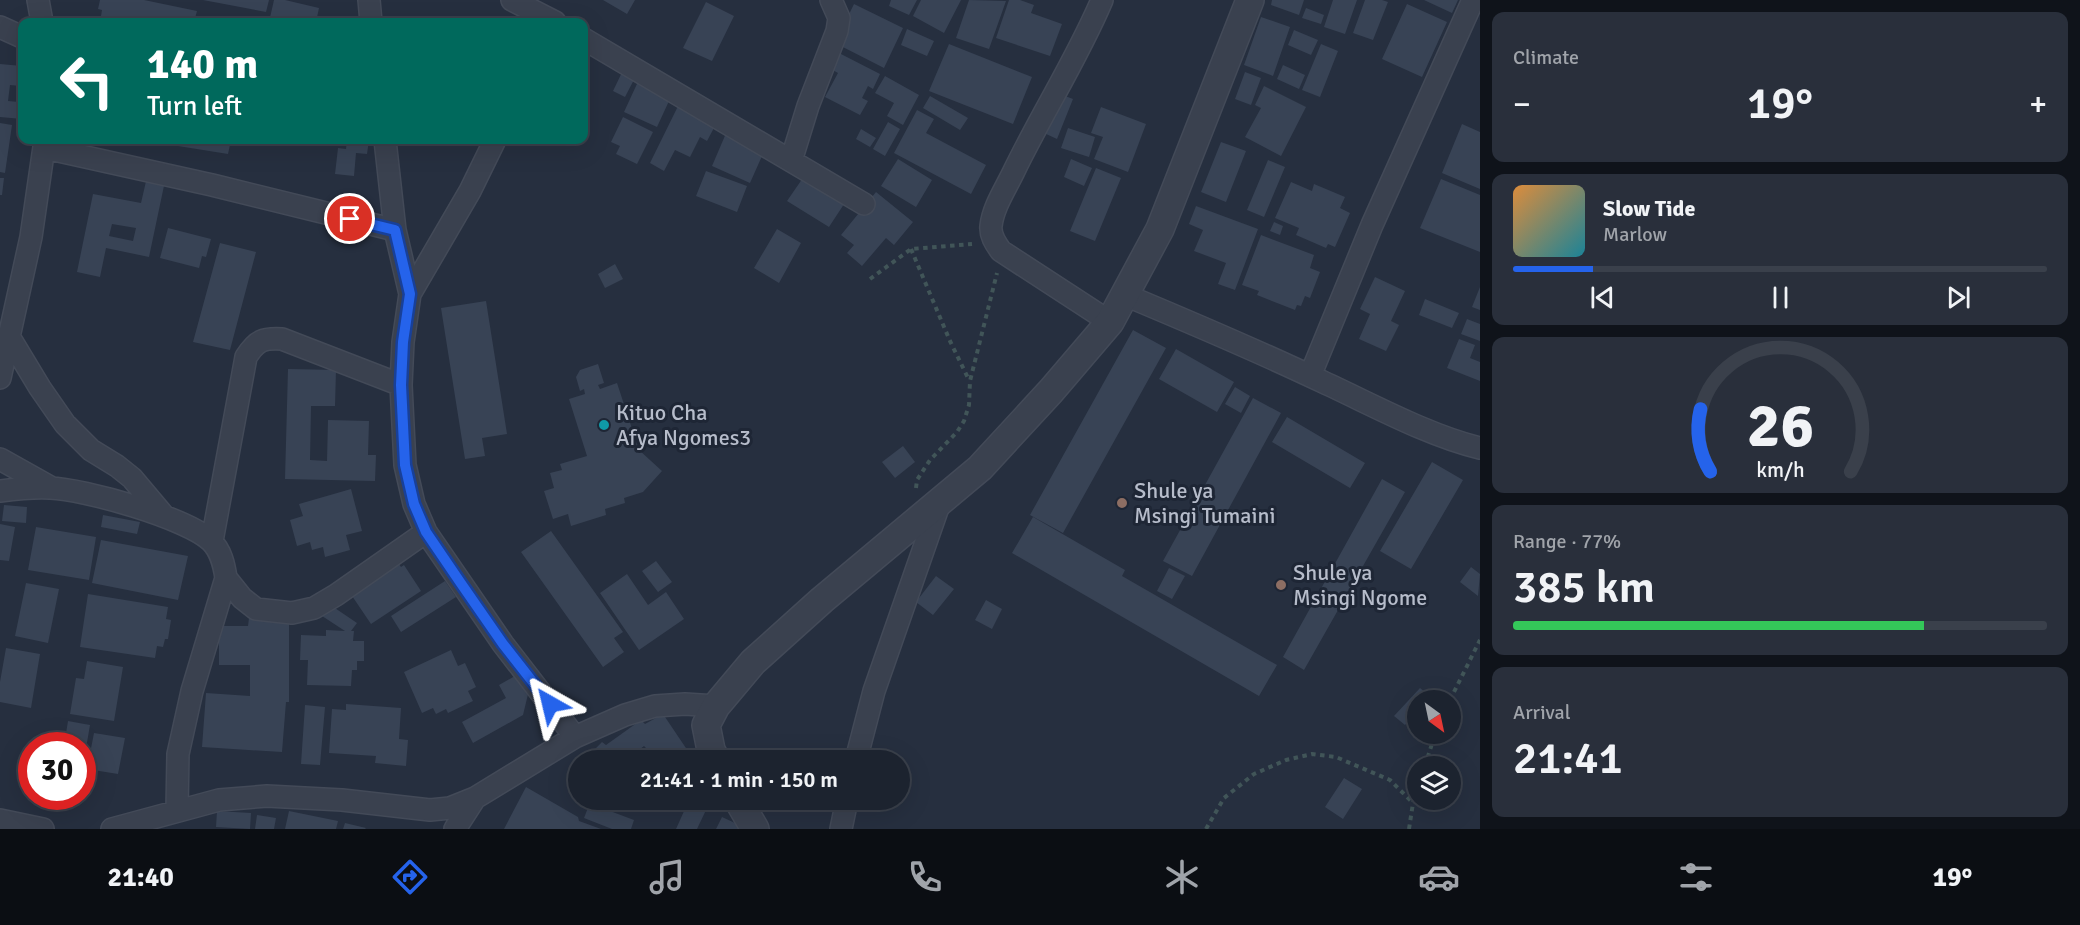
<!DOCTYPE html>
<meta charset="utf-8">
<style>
body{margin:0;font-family:Signika,sans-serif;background:#292f3b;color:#f1f3f6;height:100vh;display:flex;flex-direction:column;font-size:22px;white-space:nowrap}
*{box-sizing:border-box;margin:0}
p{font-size:20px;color:#a0a4aa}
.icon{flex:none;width:33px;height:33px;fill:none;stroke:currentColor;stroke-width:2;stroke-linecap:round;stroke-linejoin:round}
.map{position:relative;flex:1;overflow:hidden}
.panel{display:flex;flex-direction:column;gap:12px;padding:12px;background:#0f131a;width:600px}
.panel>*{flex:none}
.guide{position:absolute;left:18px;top:18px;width:570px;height:126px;border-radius:12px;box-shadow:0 6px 24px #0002,0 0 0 2px #3a404b;background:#00695c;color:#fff;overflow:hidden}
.needle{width:39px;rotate:147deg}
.buttons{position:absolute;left:1407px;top:690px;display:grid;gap:12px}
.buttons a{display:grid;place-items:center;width:54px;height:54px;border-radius:50%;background:#1c232f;box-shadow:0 6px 24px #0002,0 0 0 2px #3a404b;font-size:30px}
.speed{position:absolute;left:18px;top:732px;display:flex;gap:12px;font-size:30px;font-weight:700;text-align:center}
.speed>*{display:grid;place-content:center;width:78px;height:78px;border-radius:50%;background:#1c232f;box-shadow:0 6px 24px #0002,0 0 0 2px #3a404b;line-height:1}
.speed .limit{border:9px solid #d22;background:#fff;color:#111}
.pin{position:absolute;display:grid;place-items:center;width:51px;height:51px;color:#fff;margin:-26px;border:3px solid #fff;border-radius:50%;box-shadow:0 2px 6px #0007}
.me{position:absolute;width:66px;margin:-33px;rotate:323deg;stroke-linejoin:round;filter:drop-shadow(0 0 4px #0008)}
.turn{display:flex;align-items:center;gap:21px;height:126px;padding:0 30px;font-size:27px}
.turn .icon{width:78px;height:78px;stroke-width:2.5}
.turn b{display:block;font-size:42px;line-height:51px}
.big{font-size:45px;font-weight:600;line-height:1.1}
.panel .tile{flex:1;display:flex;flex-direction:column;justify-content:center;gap:9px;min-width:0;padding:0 21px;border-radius:12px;background:#292f3b}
.panel .dial{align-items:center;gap:0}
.dial svg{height:156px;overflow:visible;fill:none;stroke:#3a404b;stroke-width:7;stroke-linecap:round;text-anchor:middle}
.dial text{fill:#f1f3f6;stroke:none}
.song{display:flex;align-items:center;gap:18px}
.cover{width:72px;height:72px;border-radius:9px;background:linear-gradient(135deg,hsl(30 70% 55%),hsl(190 70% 35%))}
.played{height:6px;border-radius:3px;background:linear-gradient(90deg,#2563eb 15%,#3a404b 15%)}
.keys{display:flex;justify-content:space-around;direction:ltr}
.heat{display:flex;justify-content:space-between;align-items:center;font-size:33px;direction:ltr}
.charge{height:9px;border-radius:4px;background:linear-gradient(90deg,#34c759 77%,#3a404b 0)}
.trip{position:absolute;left:568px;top:750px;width:342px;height:60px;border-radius:30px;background:#1c232f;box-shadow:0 6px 24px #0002,0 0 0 2px #3a404b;font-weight:600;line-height:60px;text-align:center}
.tab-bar{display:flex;height:96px;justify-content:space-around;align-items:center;background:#0b0e13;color:#a0a4aa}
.tab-bar .icon{width:42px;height:42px}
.tab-bar .selected{color:#2563eb}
.tab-bar b{font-size:27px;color:#f1f3f6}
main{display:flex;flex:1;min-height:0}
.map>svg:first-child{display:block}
.building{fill:#384355;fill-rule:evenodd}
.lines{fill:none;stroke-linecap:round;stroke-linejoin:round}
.minor-casing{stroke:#434a58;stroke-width:24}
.tertiary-casing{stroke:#434a58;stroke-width:30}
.path{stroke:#415558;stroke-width:4;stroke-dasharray:4.5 4.5;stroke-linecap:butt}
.minor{stroke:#3a414f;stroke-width:21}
.tertiary{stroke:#3a414f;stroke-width:27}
.route-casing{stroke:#184099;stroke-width:15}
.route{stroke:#2563eb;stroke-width:10}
.culture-dot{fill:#0f9aa8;stroke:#1e2635;stroke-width:2}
.education-dot{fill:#8d6e63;stroke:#1e2635;stroke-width:2}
.labels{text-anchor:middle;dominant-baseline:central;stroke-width:6;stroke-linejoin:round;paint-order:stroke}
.poi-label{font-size:22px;fill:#b6bcca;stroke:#1e2635;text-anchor:start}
</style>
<main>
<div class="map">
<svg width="1480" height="829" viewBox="0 0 1480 829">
<rect width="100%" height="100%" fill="#262f3f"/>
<path class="building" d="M100,0H144L197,11L194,22H163L141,17L140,22H100L102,10L98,9Z
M203,0H269L266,12Z
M274,0H285L319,8L316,22H269Z
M603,0H635L627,14Z
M891,0H917L909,15L889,6Z
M921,0H961L944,33L913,16Z
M969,0L1006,1L989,49L956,38Z
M1009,0H1020L1034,5L1031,13L1062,24L1050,56L996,38Z
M1272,0H1304L1299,15L1271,5Z
M1333,0H1357L1345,34L1324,27Z
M1365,0H1382L1388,2L1373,40L1353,33Z
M1424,0H1458L1452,13Z
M706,2L734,16L712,61L683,48Z
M854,4L903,28L884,68L835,43Z
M1407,4L1447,22L1422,77L1382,59Z
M1306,8L1324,15L1321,24L1302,18Z
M1261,17L1290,27L1273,76L1244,65Z
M907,29L934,41L927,56L901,45Z
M1294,30L1318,40L1311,55L1288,45Z
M949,44L1032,77L1013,124L929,91Z
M1321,44L1338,51L1320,97L1302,90Z
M839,53L880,74L873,89L868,86L862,98L868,101L860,115L825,97L838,73L831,69Z
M0,64L22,66V119L0,117ZM10,85L20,86L19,102L8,101Z
M626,64L639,70L625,97L613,91Z
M1283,65L1305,75L1299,89L1277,79Z
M1245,72L1261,78L1251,105L1235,99Z
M642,73L675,88L657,127L624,112Z
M885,76L919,95L903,125L887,116L894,103L875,93Z
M1264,86L1306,107L1281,156L1245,137L1261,108L1255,105Z
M1060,94L1073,99L1057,139L1044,133Z
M930,96L968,118L960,130L923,108Z
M682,98L715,126L707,141L700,137L690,157L675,150L664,171L650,163Z
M1101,107L1146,124L1128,172L1094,159L1103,137L1091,133Z
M917,110L934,119L926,133L986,165L971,194L894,153Z
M623,117L653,132L637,164L616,154L620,146L611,142Z
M888,122L900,129L885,156L873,149Z
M0,123L12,125L5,173L0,172Z
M1462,124L1480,132V189L1442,173Z
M1068,128L1095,137L1089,157L1061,148Z
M861,129L876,138L870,147L856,139Z
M727,131L766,147L750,183L712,166Z
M179,140H231L228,154L178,146Z
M263,140H283L282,145Z
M347,140H369L367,154L356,153L354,176L335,174L338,148L346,149Z
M1221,142L1246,151L1226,202L1201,192Z
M898,159L932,180L916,207L881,186Z
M1071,159L1092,168L1084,186L1064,177Z
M1268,160L1285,167L1264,217L1247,210Z
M1096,168L1121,178L1095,241L1070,231Z
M706,171L747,186L737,212L696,196Z
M807,172L848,198L829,227L787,201Z
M147,177L165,181L149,257L106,248L100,277L77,272L93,194L141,203ZM112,224L136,228L133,241L109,236Z
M0,178H4L2,195H0Z
M1441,179L1480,195V252L1420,228Z
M1291,182L1312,191L1314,184L1345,197L1340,208L1350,213L1335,247L1328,244L1326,248L1296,235L1299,228L1275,218Z
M876,192L913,222L894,245L886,238L862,266L847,253L854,245L841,235Z
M1196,206L1258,229L1235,290L1218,284L1226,263L1194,251L1203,230L1189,224Z
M1274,222L1283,226L1280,235L1270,231Z
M168,228L211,239L206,257L202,256L199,268L160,258Z
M777,229L801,243L779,283L754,268Z
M1261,235L1314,255L1310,268L1320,272L1310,298L1305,296L1301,306L1297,305L1295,310L1257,295L1259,291L1242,285Z
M220,243L256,252L230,350L193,342Z
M615,264L623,279L605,288L598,274Z
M1375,277L1405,291L1391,321L1399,325L1386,351L1359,339L1370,314L1360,309Z
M1480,287V310L1472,307Z
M1425,299L1459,313L1452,328L1419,315Z
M486,301L507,434L482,438L485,456L465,459L441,308Z
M1467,319L1480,324V341L1461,334Z
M1133,330L1166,348L1063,533L1030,515Z
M1459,339L1475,345L1470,358L1480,362V381L1447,368Z
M1176,349L1234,382L1217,412L1159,379Z
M598,364L604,383L598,385L600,389L617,383L639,450L662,471L643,492L624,498L625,503L605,509L606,515L571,526L568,514L553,519L544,491L554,488L550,473L562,470L560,464L587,456L569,399L585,394L584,389L580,391L576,377L580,370Z
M288,369L336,370L335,406H311L310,460L327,461L328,420L369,421L368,455H376L375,481L285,479Z
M1235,387L1250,396L1241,413L1225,404Z
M1253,398L1281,413L1192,576L1163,561Z
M1287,417L1365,463L1350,488L1272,442Z
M903,446L915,462L895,478L882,462Z
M1432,462L1463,480L1411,569L1380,551Z
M1382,479L1405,492L1304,670L1283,657Z
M351,489L362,531L346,535L350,550L325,557L323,547L312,550L310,542L297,546L290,520L303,516L299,504Z
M4,505L27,507L26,523L2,521Z
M103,515L140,522L137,534L101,527Z
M1033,517L1125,570L1122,576L1277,665L1259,696L1012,553Z
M0,524L15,527L9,561L0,560Z
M36,527L96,537L89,580L28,570Z
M551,531L623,632L614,638L624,652L603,667L521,552Z
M101,540L188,556L178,600L92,583Z
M393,555L401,567L404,565L421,591L371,624L348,590Z
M656,561L672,582L658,592L642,571Z
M1471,567L1480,574L1478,596L1460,582Z
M1169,568L1185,576L1172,599L1157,591Z
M627,574L648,605L666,592L684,619L639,650L600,593Z
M936,576L954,589L933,615L916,602Z
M445,581L456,597L401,632L391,616Z
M26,583L59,589L48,643L15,636Z
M88,594L168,607L166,619L171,620L168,639H165L163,647L157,646L155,658L80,647Z
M986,600L1002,609L992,629L975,620Z
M326,602L357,623L351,631H354L353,641H364V661H357V670H352L351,686L307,685L308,660H300L301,635L326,636V630L345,631L319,614Z
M249,618H289V702H286L282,752L202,747L206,693L250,696V665H219V626H248Z
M6,648L40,654L31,708L0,702V682Z
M451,650L458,666L465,663L476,687L468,691L473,701L448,713L446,709L436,714L433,708L422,713L404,672Z
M87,661L123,667L114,721L70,714L76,678L84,679Z
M522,672L530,686L523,715L473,743L462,722L506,698L499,685Z
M1420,688L1431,697L1427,700H1418V711L1405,725L1394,716Z
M346,704L401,708L399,739L408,740L406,766L375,763L376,756L329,753L332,709L346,710Z
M305,705L325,707L320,765L301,764Z
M663,714L694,760H658L644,746L626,760H596L589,755L602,742L606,745L641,720L645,724ZM661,748L664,751L657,757L654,753Z
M68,721L90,725L84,760L82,746H64Z
M94,733L125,738L118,774L87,769Z
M1344,778L1362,789L1343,819L1325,807Z
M526,787L578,817L579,821L601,829H504Z
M591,800H605L602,808L634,820L631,829H612L584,818Z
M689,800L707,808L697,829H676Z
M217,811L251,813L250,829L216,827Z
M289,811L338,821L336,829H285Z
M257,815L276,818L274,829H255Z
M722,817L748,829H716Z
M345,823L366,828L365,829H343Z"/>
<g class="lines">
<g class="minor-casing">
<path id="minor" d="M38,0L42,22
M369,0L371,22
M512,0L555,22
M1102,0C1077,59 1042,113 1014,171C1006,188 993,207 991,226C990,235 995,243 1001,251L1110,322
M0,27L22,37
M584,39L864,204
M385,140L395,230L410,294
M495,140L470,191L410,294L403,342L401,385L405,465L414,504L426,532L503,644L575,737
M45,148L212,185L395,230
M791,161L808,106L837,31L839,18L831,0
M1125,295C1192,323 1258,351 1323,382C1371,404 1429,436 1480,448
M8,335L40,388L65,424L91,450L117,466L132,478L164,516
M1310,376L1372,225L1473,0
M0,378L31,237L45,140
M0,459L50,487
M0,491C16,489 34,487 50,488C84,489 187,518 211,541C221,551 224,564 226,578L192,691L178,754L177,810
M212,541L246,357C257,340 263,338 282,339L401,385
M226,578L242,598L256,609L292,613L314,608L336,595L426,532
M856,760L874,691L940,502
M0,820L43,829
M112,829L219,800L267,796L342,800L430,810L450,808L475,798L575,737L625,715L655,706L685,704L716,706
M455,829L475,798
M841,829L847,800"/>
</g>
<g class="tertiary-casing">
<path id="tertiary" d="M716,760L711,750L706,725L716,706L753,662L822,600L980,468L1051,391L1110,322L1160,229L1250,0
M738,800L755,829"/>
</g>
<path class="path" d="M911,249L950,341L969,380
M870,279L911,249L972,244
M916,488L917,480L930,460L957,432L964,421L969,405L970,381L997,273
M1450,700L1480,640
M1425,766L1435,734
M1206,829L1224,798L1254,774L1286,760L1312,754L1336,757L1390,780L1413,803
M1409,829L1413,803L1418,789"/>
<use href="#minor" class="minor"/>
<use href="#tertiary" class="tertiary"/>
</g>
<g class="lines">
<g class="route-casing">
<path id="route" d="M350,219L395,230L410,294L403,342L401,385L405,465L414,504L426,532L460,582L503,644L550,704"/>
</g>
<use href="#route" class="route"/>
</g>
<circle class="culture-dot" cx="604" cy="425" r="6"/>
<g class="education-dot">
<circle cx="1122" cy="503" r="6"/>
<circle cx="1281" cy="585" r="6"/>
</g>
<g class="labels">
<g class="poi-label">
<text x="616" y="412">Kituo Cha<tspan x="616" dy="25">Afya Ngomes3</tspan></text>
<text x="1134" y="490">Shule ya<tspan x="1134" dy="25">Msingi Tumaini</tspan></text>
<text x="1293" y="572">Shule ya<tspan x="1293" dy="25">Msingi Ngome</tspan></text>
</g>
</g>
</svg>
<div class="buttons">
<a><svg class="needle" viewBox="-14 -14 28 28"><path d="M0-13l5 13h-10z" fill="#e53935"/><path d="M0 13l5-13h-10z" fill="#a0a4aa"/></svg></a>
<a><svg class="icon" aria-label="layers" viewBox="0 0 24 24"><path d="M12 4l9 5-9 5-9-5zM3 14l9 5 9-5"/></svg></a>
</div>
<div class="speed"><div class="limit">30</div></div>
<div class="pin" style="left:350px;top:219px;background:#d93025"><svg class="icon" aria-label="arrive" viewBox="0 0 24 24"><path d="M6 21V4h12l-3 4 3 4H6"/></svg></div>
<svg class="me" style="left:550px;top:704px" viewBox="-20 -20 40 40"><path d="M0-17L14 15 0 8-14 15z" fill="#2563eb" stroke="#fff" stroke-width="4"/></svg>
<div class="trip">21:41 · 1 min · 150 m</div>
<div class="guide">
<div class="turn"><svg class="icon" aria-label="left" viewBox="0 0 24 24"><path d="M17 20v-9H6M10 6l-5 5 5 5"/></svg><div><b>140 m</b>Turn left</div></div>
</div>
</div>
<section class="panel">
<div class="tile"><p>Climate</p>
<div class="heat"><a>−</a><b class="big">19°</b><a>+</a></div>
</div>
<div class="tile">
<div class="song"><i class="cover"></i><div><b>Slow Tide</b><p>Marlow</p></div></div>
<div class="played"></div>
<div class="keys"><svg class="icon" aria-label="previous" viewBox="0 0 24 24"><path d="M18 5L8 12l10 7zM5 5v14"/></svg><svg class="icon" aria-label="pause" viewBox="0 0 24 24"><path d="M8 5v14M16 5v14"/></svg><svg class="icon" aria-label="next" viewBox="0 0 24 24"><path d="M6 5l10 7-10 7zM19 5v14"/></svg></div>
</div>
<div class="tile dial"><svg viewBox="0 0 100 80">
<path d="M14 69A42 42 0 1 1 86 69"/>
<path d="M14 69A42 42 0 0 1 9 37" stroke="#2563eb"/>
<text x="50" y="56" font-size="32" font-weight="700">26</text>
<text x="50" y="72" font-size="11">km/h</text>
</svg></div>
<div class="tile"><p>Range · 77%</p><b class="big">385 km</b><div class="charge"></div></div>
<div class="tile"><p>Arrival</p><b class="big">21:41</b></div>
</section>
</main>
<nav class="tab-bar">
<b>21:40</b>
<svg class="icon selected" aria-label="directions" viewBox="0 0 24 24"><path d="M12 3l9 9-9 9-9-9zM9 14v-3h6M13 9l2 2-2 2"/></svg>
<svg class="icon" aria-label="music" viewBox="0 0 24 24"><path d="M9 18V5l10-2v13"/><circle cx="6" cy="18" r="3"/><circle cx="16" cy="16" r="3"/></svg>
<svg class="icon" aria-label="phone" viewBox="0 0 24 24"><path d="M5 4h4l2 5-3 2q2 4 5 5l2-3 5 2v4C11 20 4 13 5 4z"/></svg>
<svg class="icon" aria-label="climate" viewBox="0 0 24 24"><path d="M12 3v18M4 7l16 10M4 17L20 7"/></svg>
<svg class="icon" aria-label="car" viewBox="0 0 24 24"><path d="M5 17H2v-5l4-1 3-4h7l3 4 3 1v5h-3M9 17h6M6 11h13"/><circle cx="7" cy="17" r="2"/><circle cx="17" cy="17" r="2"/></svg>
<svg class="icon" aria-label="filters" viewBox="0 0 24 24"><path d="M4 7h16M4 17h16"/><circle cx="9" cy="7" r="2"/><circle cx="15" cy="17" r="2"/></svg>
<b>19°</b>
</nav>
